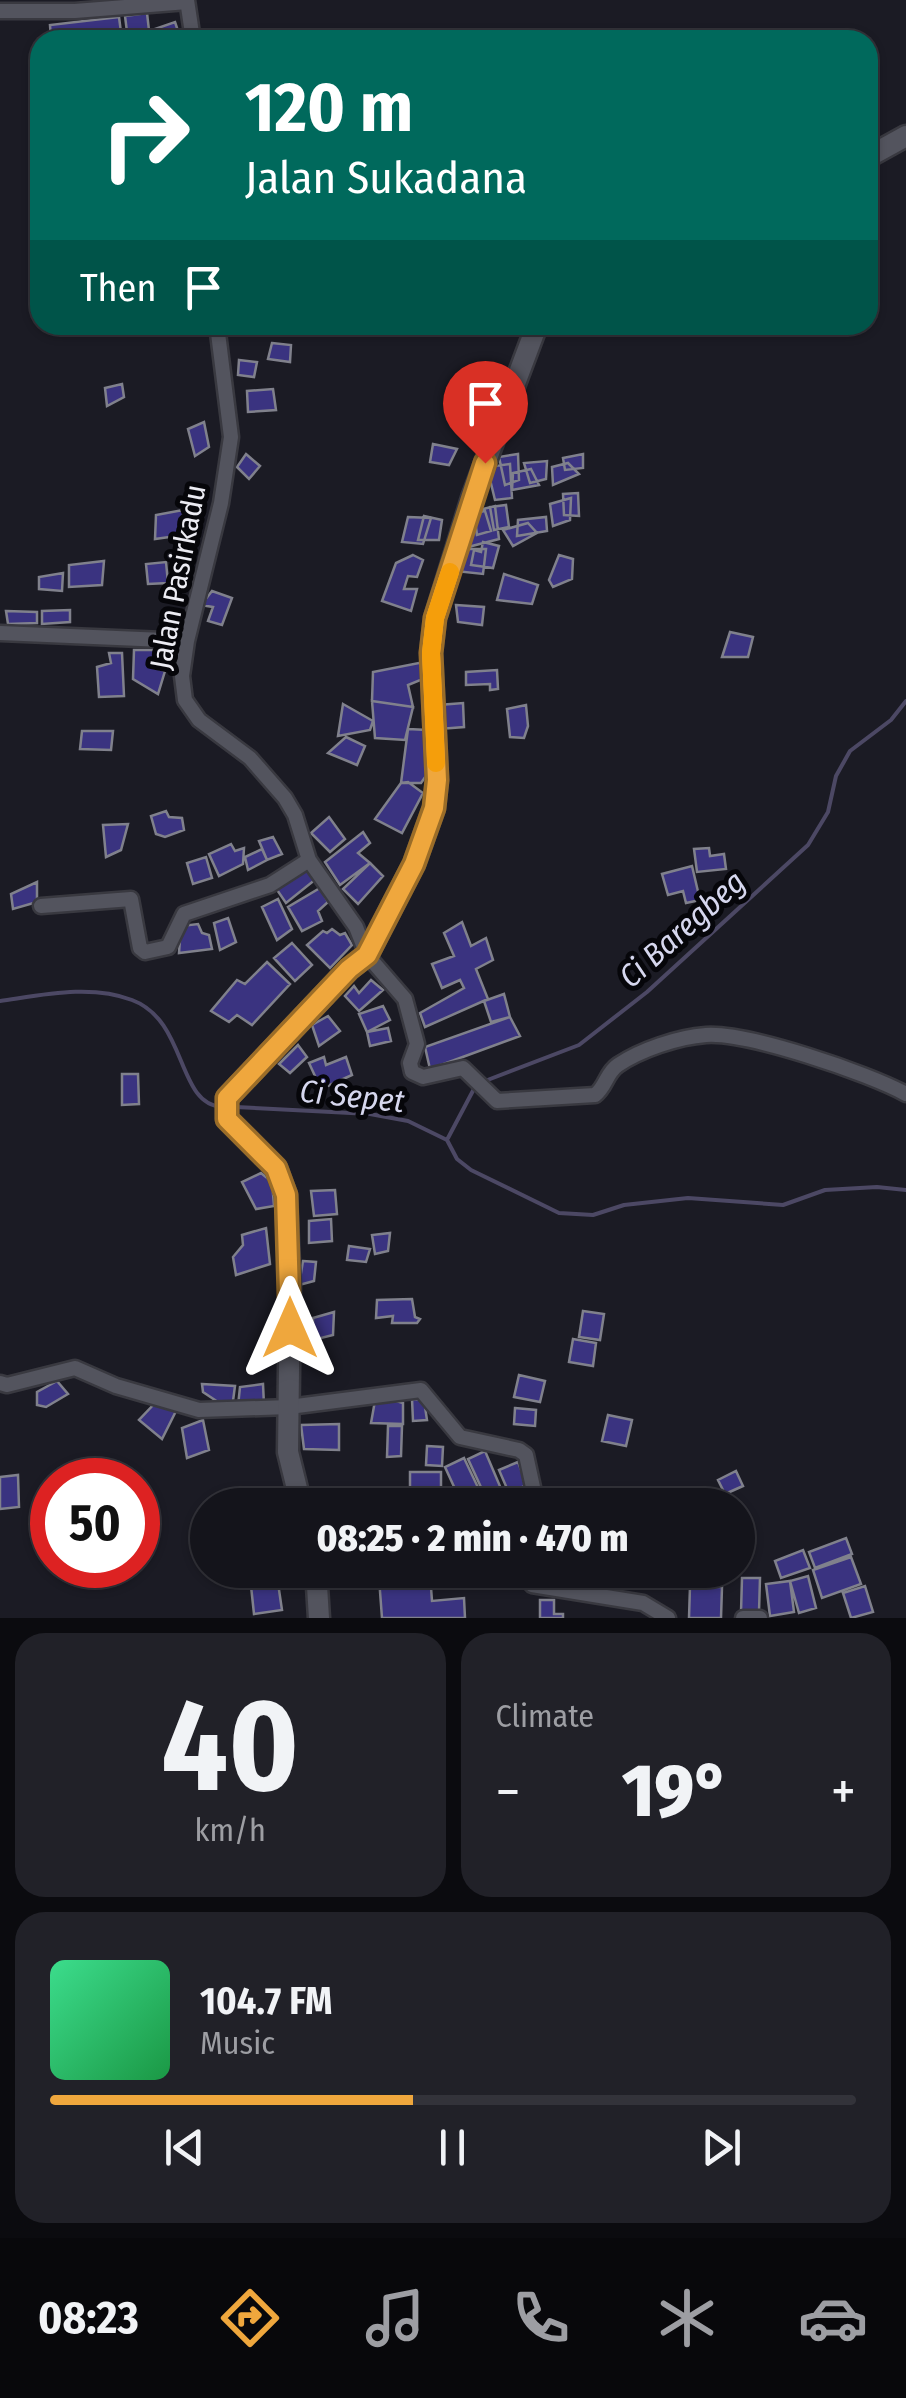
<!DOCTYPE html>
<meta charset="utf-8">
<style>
body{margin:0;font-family:"Fira Sans Condensed",sans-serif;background:#212128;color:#f1f3f6;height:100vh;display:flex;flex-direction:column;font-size:38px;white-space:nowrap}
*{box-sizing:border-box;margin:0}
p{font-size:32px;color:#9d9ea3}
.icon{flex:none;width:55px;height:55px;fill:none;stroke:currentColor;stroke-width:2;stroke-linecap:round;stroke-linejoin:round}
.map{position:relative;height:1618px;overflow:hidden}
.details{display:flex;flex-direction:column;gap:15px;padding:15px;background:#0b0b0f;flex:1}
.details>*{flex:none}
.top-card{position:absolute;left:30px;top:30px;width:848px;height:305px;border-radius:30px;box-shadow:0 2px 8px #0004,0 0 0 2px #33333a;background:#00695c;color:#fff;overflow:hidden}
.speed{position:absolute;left:30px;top:1458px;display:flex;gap:20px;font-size:50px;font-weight:700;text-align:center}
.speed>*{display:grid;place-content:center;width:130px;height:130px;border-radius:50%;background:#14141b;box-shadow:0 2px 8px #0004,0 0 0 2px #33333a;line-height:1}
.speed .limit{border:15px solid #d22;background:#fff;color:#111}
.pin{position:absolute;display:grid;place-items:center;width:85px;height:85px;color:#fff;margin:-102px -42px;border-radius:50% 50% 50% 0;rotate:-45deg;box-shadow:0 0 10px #0007}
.pin .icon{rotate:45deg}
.me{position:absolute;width:110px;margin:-55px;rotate:0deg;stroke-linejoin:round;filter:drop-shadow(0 0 8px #0008)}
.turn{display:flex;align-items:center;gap:35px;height:210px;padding:0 50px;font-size:45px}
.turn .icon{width:130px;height:130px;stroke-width:2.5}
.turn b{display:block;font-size:70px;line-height:85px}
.then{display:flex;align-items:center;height:95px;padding:0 50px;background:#0003;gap:20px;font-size:38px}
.big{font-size:75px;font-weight:800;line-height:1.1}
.details .card{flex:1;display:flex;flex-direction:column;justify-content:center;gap:15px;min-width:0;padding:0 35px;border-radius:30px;background:#212128}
.details .dial{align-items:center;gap:0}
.dial b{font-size:130px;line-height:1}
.song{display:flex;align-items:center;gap:30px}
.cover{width:120px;height:120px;border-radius:15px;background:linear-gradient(135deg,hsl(150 70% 55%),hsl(140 70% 35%))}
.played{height:10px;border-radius:5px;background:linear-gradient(90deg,#efa73d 45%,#33333a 45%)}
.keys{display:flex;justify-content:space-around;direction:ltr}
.heat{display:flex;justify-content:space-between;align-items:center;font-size:55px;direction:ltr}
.details .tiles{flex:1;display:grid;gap:15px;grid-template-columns:1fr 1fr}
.card:last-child{grid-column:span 2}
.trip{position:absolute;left:190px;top:1488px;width:565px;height:100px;border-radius:50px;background:#14141b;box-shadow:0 2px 8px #0004,0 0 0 2px #33333a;font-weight:800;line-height:100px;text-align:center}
.tab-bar{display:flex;height:160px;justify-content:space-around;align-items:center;background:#08080b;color:#9d9ea3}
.tab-bar .icon{width:70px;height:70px}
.tab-bar .current{color:#efa73d}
.tab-bar b{font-size:45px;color:#f1f3f6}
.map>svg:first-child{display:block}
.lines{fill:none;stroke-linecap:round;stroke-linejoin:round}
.stream{stroke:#4c4864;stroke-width:4}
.building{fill:#3a3380;stroke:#80818c;stroke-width:2.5}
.street-casing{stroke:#393940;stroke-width:19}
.secondary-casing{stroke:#393940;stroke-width:25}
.street{stroke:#53545e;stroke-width:14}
.secondary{stroke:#53545e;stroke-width:20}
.route-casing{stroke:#9b6d28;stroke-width:25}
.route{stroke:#efa73d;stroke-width:18}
.slow{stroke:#f59e0b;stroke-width:18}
.labels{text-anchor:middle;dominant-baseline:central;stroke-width:10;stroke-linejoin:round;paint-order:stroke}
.street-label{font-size:30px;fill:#ececf3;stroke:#06060a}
.water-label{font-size:32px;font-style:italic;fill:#d6d7ee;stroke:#06060a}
</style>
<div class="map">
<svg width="906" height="1618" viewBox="0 0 906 1618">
<rect width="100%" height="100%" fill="#1b1b24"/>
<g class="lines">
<path class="stream" d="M0,1001C42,995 91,984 132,1000C188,1021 176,1104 222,1107
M485,1081L579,1045L647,992L808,845L828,812L836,776L850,751L891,720L906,701
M236,1107L370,1114L408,1121L447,1140L457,1159L471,1170L559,1213L593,1215L624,1205L688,1198L783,1205L825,1190L877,1187L906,1190
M448,1138L476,1085"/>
</g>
<path class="building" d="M147,13L150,39L128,40L125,16Z
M119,17L122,40H51L50,25Z
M175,22L181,40H156L152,30Z
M272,343L291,345L290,362L268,359Z
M239,360L257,362L254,377L238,375Z
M122,384L124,397L107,406L105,388Z
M273,389L276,410L248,412L247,391Z
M204,422L209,447L195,456L188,429Z
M433,444L457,449L449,465L430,462Z
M246,454L260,466L249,479L237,467Z
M518,454L519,480L505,485L499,457Z
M583,454V468L565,470L563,458Z
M547,461L546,479L530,483L524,463Z
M568,463L579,474L553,485L552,467Z
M510,464L512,498L495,500L487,467Z
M531,469L539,485L512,490L513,473Z
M578,493L579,516L564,515L563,494Z
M571,498L570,520L553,526L550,504Z
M506,505L509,527L494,530L490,507Z
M495,506L499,539L468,547L471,512Z
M183,510L184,535L155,539L156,515Z
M485,511L491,531L477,535L474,513Z
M424,516L442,520L439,540H418Z
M408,517L431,518L423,544L402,542Z
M546,517L547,531L517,536L518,520Z
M528,523L537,533L513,546L503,530Z
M483,542L499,546L493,568L471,565L474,550L481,552Z
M460,549H486L483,574L455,571Z
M413,555L423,560L417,577L408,576L404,589H417L411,611L382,601L396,563Z
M559,555L573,559L572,579L553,587L549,580Z
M104,561L102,585L69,587V565Z
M166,562L168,583L148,584L146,564Z
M63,573L62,591L39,589V577Z
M504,574L538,585L532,604L497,600Z
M212,591L232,598L222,625L208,621L213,607L201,605Z
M456,605L484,607L482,625L458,622Z
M70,610V622L42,624V611Z
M6,611L37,612V623L8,624Z
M730,632L753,637L748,657H722Z
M134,650H155L153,667L165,671L158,694L133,679Z
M109,653H122L124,696L99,697L97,667L111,663Z
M424,662L423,679L408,685L413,707L372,701L373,672Z
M497,670L498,689L490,690V684L466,685V672Z
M372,701L413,707L405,740L375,738Z
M463,703L464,727L440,729L439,705Z
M343,704L373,721L370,730L338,736Z
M526,705L528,726L524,738L510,737L507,709Z
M408,729L427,730L428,773L421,783H401Z
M82,731H113L111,750L80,749Z
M346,737L365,746L357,765L328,753Z
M408,782L423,793L402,833L375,819L401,783Z
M166,811L169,817L182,818L184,830L165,837L156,834L151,816Z
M329,817L345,839L330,852L311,833Z
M128,824L121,850L106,857L103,825Z
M363,832L370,843L358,853L370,863L340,885L325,862Z
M273,837L282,854L267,860L259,841Z
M231,844L235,851L244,848L243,864L219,876L209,854Z
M709,848L710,856L724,854L726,869L697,872L694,849Z
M262,849L267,860L248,870L245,857Z
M206,857L212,878L193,884L187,863Z
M370,863L383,876L358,904L343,889Z
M308,865L316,879L286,903L273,884Z
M692,866L700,900L686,903L683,891L668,895L662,874Z
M37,882V902L13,909L11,894Z
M320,888L328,902L318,911L322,921L302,931L288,907Z
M278,899L292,929L277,940L262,907Z
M228,918L236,942L220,950L214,923Z
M462,922L471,946L486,938L493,960L476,969L488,999L425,1027L420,1013L464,988L460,980L442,988L432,964L454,956L444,933Z
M198,924L202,933L209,935L212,949L179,953L181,926Z
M332,929L340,935L345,933L352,945L330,968L307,945L323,931L327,933Z
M292,943L312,965L295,981L274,958Z
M267,962L290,984L252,1025L237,1015L229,1022L211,1011L237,980L245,984Z
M371,980L383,990L359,1011L345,996L354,986L359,993Z
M504,994L510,1017L491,1022L484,1001Z
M383,1006L390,1020L367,1032L359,1014Z
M328,1016L340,1031L319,1046L312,1025Z
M510,1017L520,1036L430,1069L425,1047Z
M388,1028L391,1041L370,1046L367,1032Z
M298,1045L307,1057L290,1073L279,1064Z
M324,1057L326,1065L346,1057L352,1075L321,1089L309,1063Z
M122,1074H138L139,1104L122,1105Z
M261,1173L272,1182L274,1206L256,1209L242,1182Z
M335,1190L337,1214L314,1216L311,1191Z
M331,1219L332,1241L309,1243V1221Z
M266,1228L270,1264L236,1275L233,1257L243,1245L242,1235Z
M390,1233L388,1251L375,1254L372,1235Z
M349,1246L370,1249L366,1262L347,1260Z
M303,1261L316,1262L314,1281L299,1285Z
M412,1299L415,1317L420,1319L417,1323H392L393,1316L376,1318L377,1300Z
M583,1311L604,1314L600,1340L579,1337Z
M334,1312L333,1335L313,1340V1318Z
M573,1339L596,1343L593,1366L569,1362Z
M519,1375L545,1381L540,1402L514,1397Z
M57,1381L68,1394L46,1407L37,1405V1392Z
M202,1384L235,1386L233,1401L218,1402L203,1392Z
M263,1384L264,1405L238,1406L240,1387Z
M376,1395L403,1403V1424L371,1423Z
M412,1399L424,1400L427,1420L413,1421Z
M157,1401L176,1411L162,1439L139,1420Z
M515,1408L536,1410L535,1426L514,1424Z
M608,1415L632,1420L626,1446L602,1441Z
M203,1420L209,1450L187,1458L182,1428Z
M339,1424V1450L304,1449L301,1425Z
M388,1426H402L401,1456L387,1457Z
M427,1446L443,1447L442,1466L426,1465Z
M485,1451L502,1491L486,1498L468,1459Z
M464,1458L483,1498L469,1504L462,1488L456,1491L445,1467Z
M518,1462L527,1485L509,1493L499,1470Z
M736,1471L743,1486L725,1494L718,1480Z
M410,1472H441V1496H410Z
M18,1475L19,1507L0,1509V1477Z
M846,1538L852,1554L815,1568L809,1552Z
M803,1550L810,1568L781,1578L775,1561Z
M851,1557L861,1584L822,1598L813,1570Z
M246,1570H270V1580L246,1582Z
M318,1570H404L320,1579Z
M457,1571L458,1587L437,1588V1572Z
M430,1574L432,1601L464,1598L465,1618H382L379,1578Z
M808,1576L816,1608L799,1613L790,1581Z
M742,1578H760L759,1612H741Z
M790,1581L794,1612L770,1616L766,1584Z
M278,1583L282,1610L254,1614L251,1586Z
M690,1586L722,1587L721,1618H689Z
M865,1586L873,1612L851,1618L843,1593Z
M540,1600H554V1614H563V1618H540Z"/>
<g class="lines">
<g class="street-casing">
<path id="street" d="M187,0L193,40
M0,11H75L187,2
M217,325L231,437L221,503L187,641L182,676L185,700L199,720L250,758L285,798L295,815L309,860L356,927L367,955L405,999L417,1044L410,1063L412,1072L423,1077L463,1068L497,1101L595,1095C606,1087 606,1073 618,1065C640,1050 678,1037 706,1035C747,1032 868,1073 906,1094
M0,633L187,641
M41,906L131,899L140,948L145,952L168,947L184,914L270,885L309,860
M0,1383L7,1385L75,1368L116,1386L199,1410L289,1407L421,1390L460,1437L519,1450L526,1455L536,1501
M532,1585L643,1603L668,1618
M743,1618H760"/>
</g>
<g class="secondary-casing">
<path id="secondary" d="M868,157L906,136
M301,1505L288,1452L290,1288L286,1195L276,1168L227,1119V1098L349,969L367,955L414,864L434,808L437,780L431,653L435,618L472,498L537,325
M316,1570L319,1618"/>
</g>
<use href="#street" class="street"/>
<use href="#secondary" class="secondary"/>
</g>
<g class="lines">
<g class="route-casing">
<path id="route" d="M290,1328L286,1195L276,1168L227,1119V1098L349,969L367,955L414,864L434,808L437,780L431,653L435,618L485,463"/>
</g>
<use href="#route" class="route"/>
<path class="slow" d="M436,763L431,653L435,618L450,572"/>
</g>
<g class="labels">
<g class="street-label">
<text transform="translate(178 577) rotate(-79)">Jalan Pasirkadu</text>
</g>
<g class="water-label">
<text transform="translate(682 929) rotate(-42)">Ci Baregbeg</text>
<text transform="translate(352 1096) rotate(6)">Ci Sepet</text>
</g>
</g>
</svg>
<div class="speed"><div class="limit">50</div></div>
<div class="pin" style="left:485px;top:463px;background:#d93025"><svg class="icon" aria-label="arrive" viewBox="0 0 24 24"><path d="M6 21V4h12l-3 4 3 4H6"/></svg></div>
<svg class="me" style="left:290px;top:1328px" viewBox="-20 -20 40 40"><path d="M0-17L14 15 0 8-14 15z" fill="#efa73d" stroke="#fff" stroke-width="4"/></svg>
<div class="trip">08:25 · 2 min · 470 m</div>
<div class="top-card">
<div class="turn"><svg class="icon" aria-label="right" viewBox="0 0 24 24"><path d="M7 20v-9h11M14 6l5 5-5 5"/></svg><div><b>120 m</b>Jalan Sukadana</div></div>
<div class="then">Then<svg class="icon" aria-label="arrive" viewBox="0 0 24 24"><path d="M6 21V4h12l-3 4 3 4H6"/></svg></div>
</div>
</div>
<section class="details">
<div class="tiles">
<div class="card dial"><b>40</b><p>km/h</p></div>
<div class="card"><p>Climate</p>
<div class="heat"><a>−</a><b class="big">19°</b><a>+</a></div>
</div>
<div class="card">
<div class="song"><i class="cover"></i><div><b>104.7 FM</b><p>Music</p></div></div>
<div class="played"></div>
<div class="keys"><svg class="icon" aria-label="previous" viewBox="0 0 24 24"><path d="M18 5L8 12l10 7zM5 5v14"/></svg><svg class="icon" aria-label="pause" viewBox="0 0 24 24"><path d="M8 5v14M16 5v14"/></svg><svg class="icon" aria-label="next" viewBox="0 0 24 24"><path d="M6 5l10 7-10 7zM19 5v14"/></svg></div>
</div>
</div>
</section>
<nav class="tab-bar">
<b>08:23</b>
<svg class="icon current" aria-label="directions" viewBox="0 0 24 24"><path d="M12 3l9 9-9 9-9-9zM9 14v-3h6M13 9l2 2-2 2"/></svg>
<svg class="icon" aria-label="music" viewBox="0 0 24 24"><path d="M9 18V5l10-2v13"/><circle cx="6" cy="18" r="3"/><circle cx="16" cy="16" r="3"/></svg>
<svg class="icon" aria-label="phone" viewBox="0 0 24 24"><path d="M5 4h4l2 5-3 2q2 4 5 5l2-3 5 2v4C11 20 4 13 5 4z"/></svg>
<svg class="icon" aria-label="climate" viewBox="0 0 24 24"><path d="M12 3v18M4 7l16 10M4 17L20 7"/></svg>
<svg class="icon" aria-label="car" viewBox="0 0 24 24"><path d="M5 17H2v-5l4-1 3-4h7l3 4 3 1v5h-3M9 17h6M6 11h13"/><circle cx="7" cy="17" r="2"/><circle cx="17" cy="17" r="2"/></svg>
</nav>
